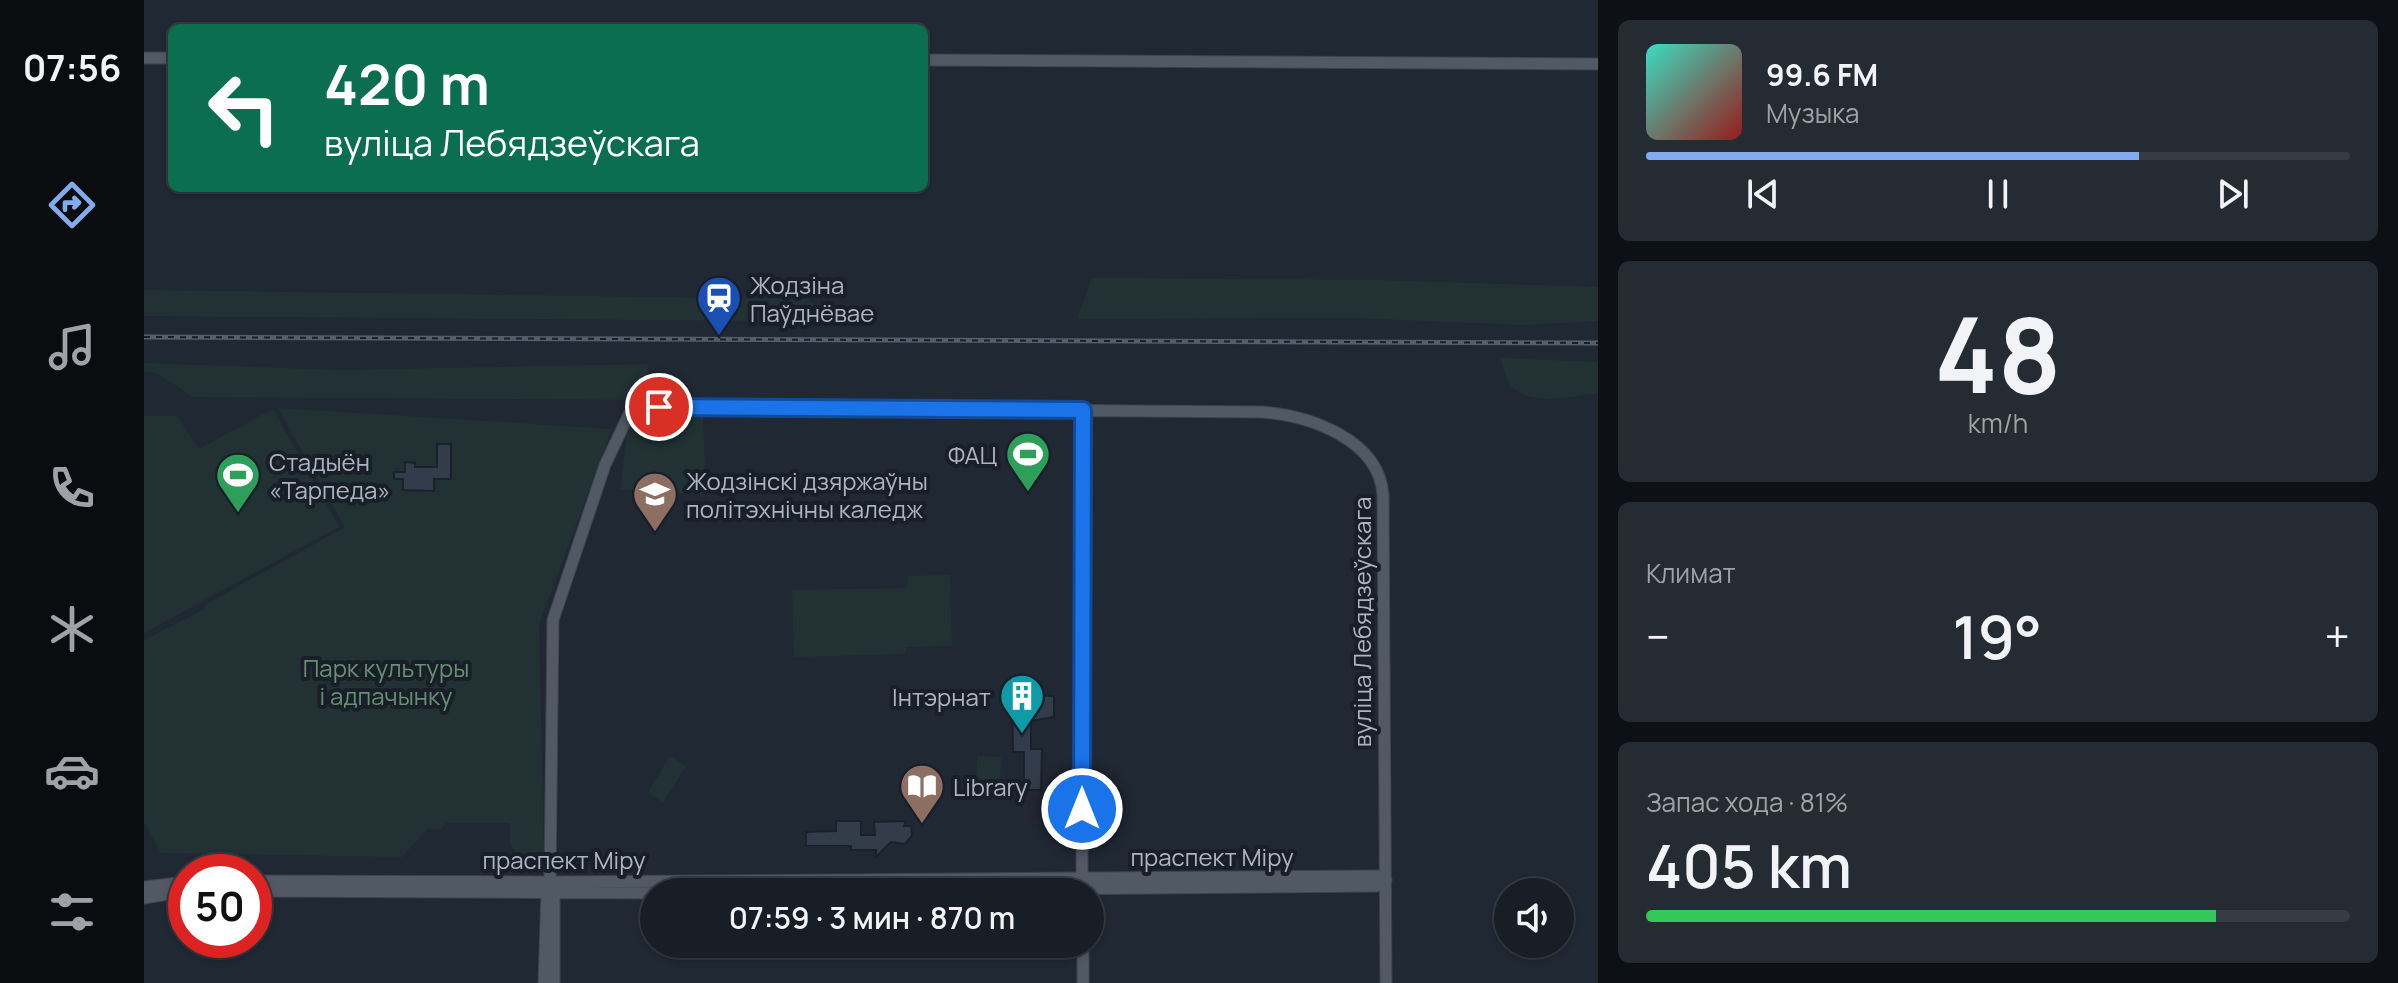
<!DOCTYPE html>
<html lang="ru">
<meta charset="utf-8">
<style>
body{margin:0;font-family:Manrope,sans-serif;background:#252b32;color:#f1f3f6;height:100vh;display:flex;flex-direction:column;font-size:30px;white-space:nowrap}
*{box-sizing:border-box;margin:0}
p{font-size:26px;color:#9fa2a7}
.icon{flex:none;width:44px;height:44px;fill:none;stroke:currentColor;stroke-width:2;stroke-linecap:round;stroke-linejoin:round}
.map{position:relative;flex:1;overflow:hidden}
.panel{display:flex;flex-direction:column;gap:20px;padding:20px;background:#0d1015;width:800px}
.panel>*{flex:none}
.hud{position:absolute;left:24px;top:24px;width:760px;height:168px;border-radius:12px;box-shadow:0 2px 6px #0004,0 0 0 2px #363c43;background:#0b6e4f;color:#fff;overflow:hidden}
.controls{position:absolute;left:1350px;top:878px;display:grid;gap:16px}
.controls a{display:grid;place-items:center;width:80px;height:80px;border-radius:50%;background:#181e26;box-shadow:0 2px 6px #0004,0 0 0 2px #363c43;font-size:40px}
.speed{position:absolute;left:24px;top:854px;display:flex;gap:16px;font-size:40px;font-weight:700;text-align:center}
.speed>*{display:grid;place-content:center;width:104px;height:104px;border-radius:50%;background:#181e26;box-shadow:0 2px 6px #0004,0 0 0 2px #363c43;line-height:1}
.speed .limit{border:12px solid #d22;background:#fff;color:#111}
.pin{position:absolute;display:grid;place-items:center;width:68px;height:68px;color:#fff;margin:-34px;border:4px solid #fff;border-radius:50%;box-shadow:0 2px 8px #0007}
.me{position:absolute;width:88px;margin:-44px;rotate:0deg;stroke-linejoin:round;filter:drop-shadow(0 0 6px #0008)}
.turn{display:flex;align-items:center;gap:28px;height:168px;padding:0 24px;font-size:36px}
.turn .icon{width:104px;height:104px;stroke-width:2.5}
.turn b{display:block;font-size:56px;line-height:68px}
.big{font-size:60px;font-weight:600;line-height:1.1}
.panel .tile{flex:1;display:flex;flex-direction:column;justify-content:center;gap:12px;min-width:0;padding:0 28px;border-radius:12px;background:#252b32}
.panel .dial{align-items:center;gap:0}
.dial b{font-size:104px;line-height:1}
.song{display:flex;align-items:center;gap:24px}
.cover{width:96px;height:96px;border-radius:12px;background:linear-gradient(135deg,hsl(170 70% 55%),hsl(0 70% 35%))}
.played{height:8px;border-radius:4px;background:linear-gradient(90deg,#84abef 70%,#363c43 70%)}
.keys{display:flex;justify-content:space-around;direction:ltr}
.heat{display:flex;justify-content:space-between;align-items:center;font-size:44px;direction:ltr}
.charge{height:12px;border-radius:6px;background:linear-gradient(90deg,#34c759 81%,#363c43 0)}
.trip{position:absolute;left:496px;top:878px;width:464px;height:80px;border-radius:40px;background:#181e26;box-shadow:0 2px 6px #0004,0 0 0 2px #363c43;font-weight:600;line-height:80px;text-align:center}
main{display:flex;flex:1;min-height:0}
.tab-bar{display:flex;flex-direction:column;width:144px;justify-content:space-around;align-items:center;background:#0a0c0f;color:#9fa2a7}
.tab-bar .icon{width:56px;height:56px}
.tab-bar .current{color:#84abef}
.tab-bar b{font-size:36px;color:#f1f3f6}
.map>svg:first-child{display:block}
.green{fill:#223234}
.building{fill:#323c4a;stroke:#1b212a;stroke-width:2}
.lines{fill:none;stroke-linecap:round;stroke-linejoin:round}
.major-casing{stroke:#3d434d;stroke-width:13}
.major{stroke:#515964;stroke-width:11}
.rail-casing{stroke:#555e6b;stroke-width:5}
.rail{stroke:#191f28;stroke-width:2;stroke-dasharray:6;stroke-linecap:butt}
.route-casing{stroke:#114b97;stroke-width:20}
.route{stroke:#1a73e8;stroke-width:14}
.labels{text-anchor:middle;dominant-baseline:central;stroke-width:8;stroke-linejoin:round;paint-order:stroke}
.poi-label{font-size:24px;fill:#adb4c1;stroke:#191f28;text-anchor:start}
.street-label{font-size:24px;fill:#adb4c1;stroke:#191f28}
.park-label{font-size:24px;fill:#678f71;stroke:#191f28}
</style>
<main>
<nav class="tab-bar">
<b>07:56</b>
<svg class="icon current" aria-label="directions" viewBox="0 0 24 24"><path d="M12 3l9 9-9 9-9-9zM9 14v-3h6M13 9l2 2-2 2"/></svg>
<svg class="icon" aria-label="music" viewBox="0 0 24 24"><path d="M9 18V5l10-2v13"/><circle cx="6" cy="18" r="3"/><circle cx="16" cy="16" r="3"/></svg>
<svg class="icon" aria-label="phone" viewBox="0 0 24 24"><path d="M5 4h4l2 5-3 2q2 4 5 5l2-3 5 2v4C11 20 4 13 5 4z"/></svg>
<svg class="icon" aria-label="climate" viewBox="0 0 24 24"><path d="M12 3v18M4 7l16 10M4 17L20 7"/></svg>
<svg class="icon" aria-label="car" viewBox="0 0 24 24"><path d="M5 17H2v-5l4-1 3-4h7l3 4 3 1v5h-3M9 17h6M6 11h13"/><circle cx="7" cy="17" r="2"/><circle cx="17" cy="17" r="2"/></svg>
<svg class="icon" aria-label="filters" viewBox="0 0 24 24"><path d="M4 7h16M4 17h16"/><circle cx="9" cy="7" r="2"/><circle cx="15" cy="17" r="2"/></svg>
</nav>
<div class="map">
<svg width="1454" height="983" viewBox="0 0 1454 983">
<rect width="100%" height="100%" fill="#202833"/>
<path class="green" d="M948,278L1233,280L1454,287V321L1379,325L1210,318L933,319Z
M0,290L665,299L677,315L635,321L0,316Z
M1356,358L1454,362V393C1428,396 1390,407 1368,387C1362,381 1359,367 1356,358Z
M0,363L197,370L504,364L502,400L49,397L13,373L0,372Z
M134,408L468,429L395,624L400,853L375,860L366,844V823H302L297,830L283,829L258,857L17,853L0,822V640L59,610L64,603L201,527Z
M129,409L195,527L0,633V416H33L55,449Z
M500,410H554L559,416L562,495L476,489L485,421Z
M806,575L808,646L762,647V654L650,657L648,590L763,588L764,576Z
M526,756L542,766L519,802L504,793Z
M833,756L857,757L856,789L832,788Z"/>
<path class="building" d="M293,444H307V479H290V491L259,490V479H250V472H261V462L271,463V467H293Z
M868,686L885,687V695L910,696V717L887,721V749H898L897,790H880V752H869Z
M692,821H717V835H731L730,822L762,821L760,826H767L768,835L761,844L747,842L732,857V850H707V846H662V832L692,831Z"/>
<g class="lines">
<g class="major-casing">
<path id="major" d="M0,58H28
M780,60L1454,64
M110,881L406,882L1234,876L1242,880
M938,883L939,410
M0,887L42,882
M110,891L510,893
M557,892L1233,886L1242,880
M0,898L42,891
M939,944V983
M400,983L403,890
M410,983V895L406,882L409,620L461,465L485,414L491,409L515,407L1118,412C1166,416 1235,439 1239,495L1242,983"/>
</g>
<use href="#major" class="major"/>
<g class="rail-casing">
<path id="rail" d="M0,337L1454,343"/>
</g>
<use href="#rail" class="rail"/>
</g>
<g class="lines">
<g class="route-casing">
<path id="route" d="M515,407L939,410L938,809"/>
</g>
<use href="#route" class="route"/>
</g>
<defs>
<g id="station-pin" transform="scale(2.3)"><path d="M0 17L-7.5 6A9.5 9.5 0 1 1 7.5 6Z" fill="#1a4fb4" stroke="#191f28"/><path d="M-3-6H3Q5-6 5-4V2Q5 4 3 4L4.5 6H3L1.5 4h-3L-3 6H-4.5L-3 4Q-5 4-5 2V-4Q-5-6-3-6ZM-3.5-4v3h7v-3ZM-3.5 1v1.5H-2V1ZM2 1v1.5H3.5V1Z" fill="#fff"/></g>
<g id="stadium-pin" transform="scale(2.3)"><path d="M0 17L-7.5 6A9.5 9.5 0 1 1 7.5 6Z" fill="#2e9e5b" stroke="#191f28"/><path d="M0-5a6.5 5 0 1 0 0 10a6.5 5 0 1 0 0-10ZM-3.5-1.8h7v3.6h-7Z" fill="#fff"/></g>
<g id="university-pin" transform="scale(2.3)"><path d="M0 17L-7.5 6A9.5 9.5 0 1 1 7.5 6Z" fill="#8d6e63" stroke="#191f28"/><path d="M0-5L7-2L0 1L-7-2ZM-4 1L0 2.5L4 1V4Q0 6-4 4Z" fill="#fff"/></g>
<g id="building-pin" transform="scale(2.3)"><path d="M0 17L-7.5 6A9.5 9.5 0 1 1 7.5 6Z" fill="#0f9aa8" stroke="#191f28"/><path d="M-4-6H4V6H1V3H-1V6H-4ZM-2.5-4.3h1.7v1.8h-1.7ZM.8-4.3h1.7v1.8H.8ZM-2.5-1h1.7V.8h-1.7ZM.8-1h1.7V.8H.8Z" fill="#fff"/></g>
<g id="library-pin" transform="scale(2.3)"><path d="M0 17L-7.5 6A9.5 9.5 0 1 1 7.5 6Z" fill="#8d6e63" stroke="#191f28"/><path d="M-6-4Q-3-5.5-.7-3.5V5Q-3 3-6 4ZM6-4Q3-5.5 .7-3.5V5Q3 3 6 4Z" fill="#fff"/></g>
</defs>
<g fill-rule="evenodd">
<use href="#station-pin" x="575" y="298"/>
<use href="#stadium-pin" x="884" y="454"/>
<use href="#stadium-pin" x="94" y="475"/>
<use href="#university-pin" x="511" y="494"/>
<use href="#building-pin" x="878" y="696"/>
<use href="#library-pin" x="778" y="786"/>
</g>
<g class="labels">
<g class="poi-label">
<text x="606" y="284">Жодзіна<tspan x="606" dy="28">Паўднёвае</tspan></text>
<text x="853" y="454" text-anchor="end">ФАЦ</text>
<text x="125" y="461">Стадыён<tspan x="125" dy="28">«Тарпеда»</tspan></text>
<text x="542" y="480">Жодзінскі дзяржаўны<tspan x="542" dy="28">політэхнічны каледж</tspan></text>
<text x="847" y="696" text-anchor="end">Інтэрнат</text>
<text x="809" y="786">Library</text>
</g>
<g class="street-label">
<text transform="translate(1217 622) rotate(-90)">вуліца Лебядзеўскага</text>
<text x="1068" y="856">праспект Міру</text>
<text x="420" y="859">праспект Міру</text>
</g>
<g class="park-label">
<text x="242" y="667">Парк культуры<tspan x="242" dy="28">і адпачынку</tspan></text>
</g>
</g>
</svg>
<div class="controls">
<a><svg class="icon" aria-label="sound" viewBox="0 0 24 24"><path d="M4 9h4l5-4v14l-5-4H4zM17 9q2 3 0 6"/></svg></a>
</div>
<div class="speed"><div class="limit">50</div></div>
<div class="pin" style="left:515px;top:407px;background:#d93025"><svg class="icon" aria-label="arrive" viewBox="0 0 24 24"><path d="M6 21V4h12l-3 4 3 4H6"/></svg></div>
<svg class="me" style="left:938px;top:809px" viewBox="-20 -20 40 40"><circle r="17" fill="#1a73e8" stroke="#fff" stroke-width="3"/><path d="M0-11L8 9 0 5-8 9z" fill="#fff"/></svg>
<div class="trip">07:59 · 3 мин · 870 m</div>
<div class="hud">
<div class="turn"><svg class="icon" aria-label="left" viewBox="0 0 24 24"><path d="M17 20v-9H6M10 6l-5 5 5 5"/></svg><div><b>420 m</b>вуліца Лебядзеўскага</div></div>
</div>
</div>
<section class="panel">
<div class="tile">
<div class="song"><i class="cover"></i><div><b>99.6 FM</b><p>Музыка</p></div></div>
<div class="played"></div>
<div class="keys"><svg class="icon" aria-label="previous" viewBox="0 0 24 24"><path d="M18 5L8 12l10 7zM5 5v14"/></svg><svg class="icon" aria-label="pause" viewBox="0 0 24 24"><path d="M8 5v14M16 5v14"/></svg><svg class="icon" aria-label="next" viewBox="0 0 24 24"><path d="M6 5l10 7-10 7zM19 5v14"/></svg></div>
</div>
<div class="tile dial"><b>48</b><p>km/h</p></div>
<div class="tile"><p>Климат</p>
<div class="heat"><a>−</a><b class="big">19°</b><a>+</a></div>
</div>
<div class="tile"><p>Запас хода · 81%</p><b class="big">405 km</b><div class="charge"></div></div>
</section>
</main>
